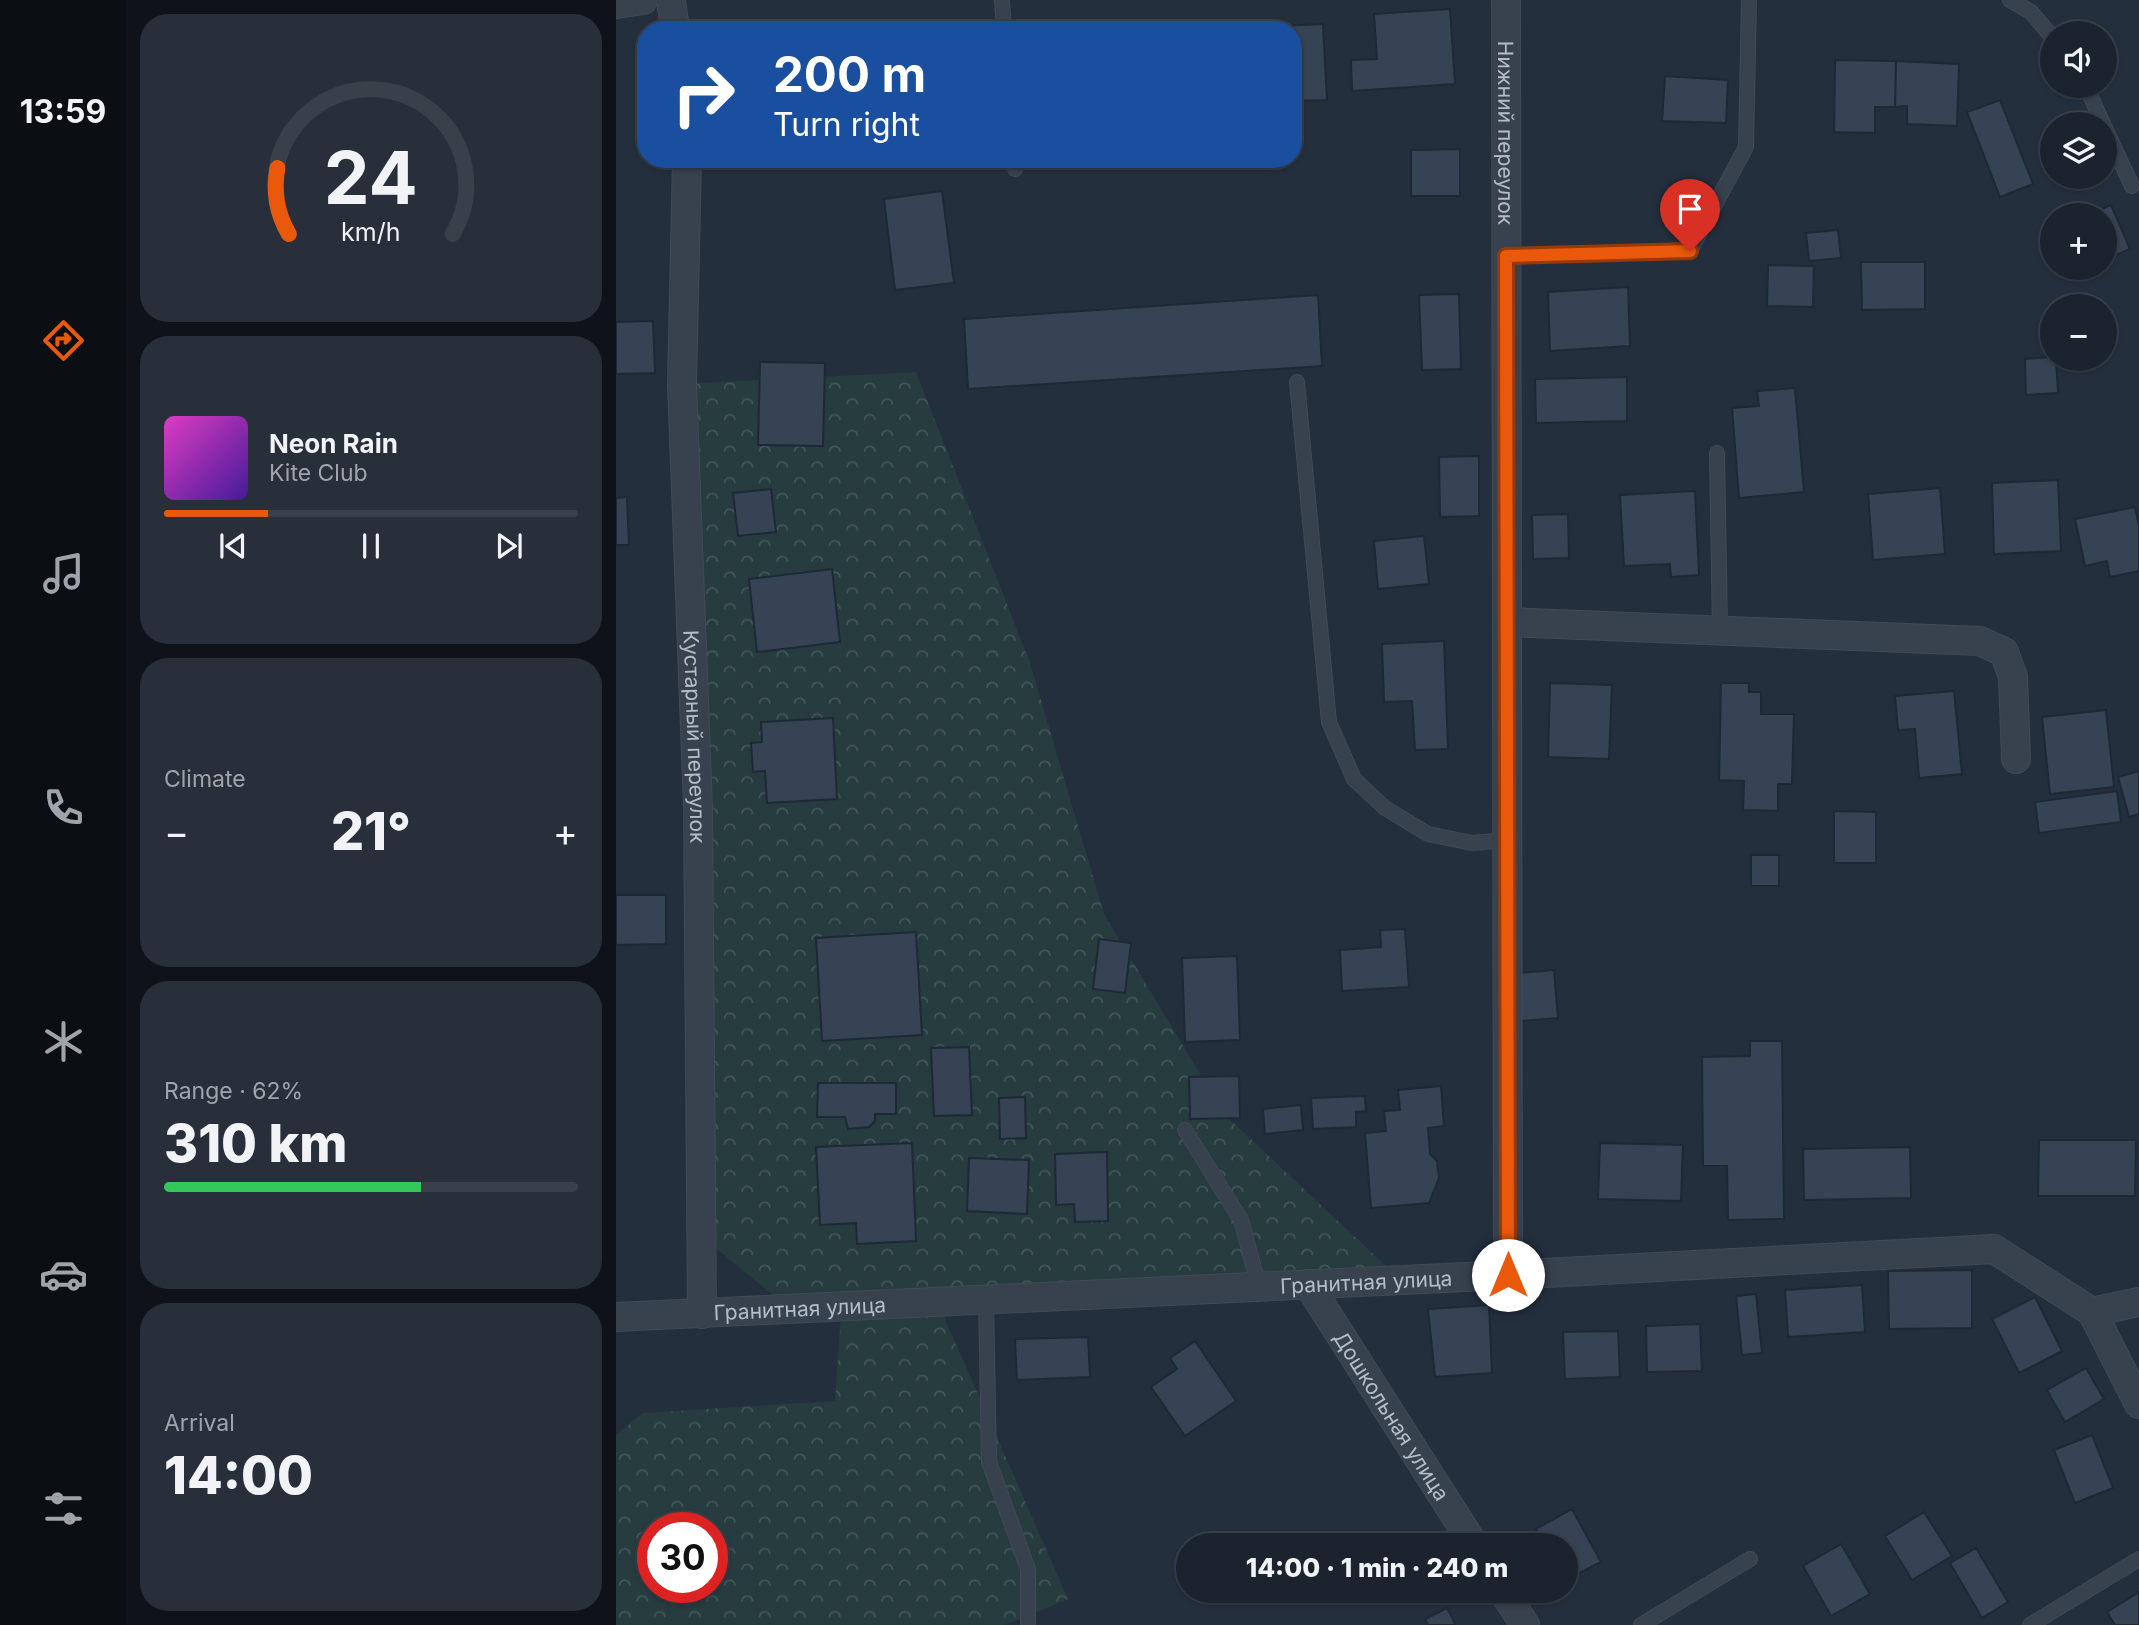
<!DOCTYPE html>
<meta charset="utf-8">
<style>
body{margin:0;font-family:Inter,sans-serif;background:#282f3a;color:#f1f3f6;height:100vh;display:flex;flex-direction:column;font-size:26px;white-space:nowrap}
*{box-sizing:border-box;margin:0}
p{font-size:23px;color:#a0a4aa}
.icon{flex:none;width:38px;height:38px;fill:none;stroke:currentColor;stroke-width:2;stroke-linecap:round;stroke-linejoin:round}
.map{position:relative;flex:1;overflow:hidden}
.side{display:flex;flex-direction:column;gap:14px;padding:14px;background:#0f1319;width:490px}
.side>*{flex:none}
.top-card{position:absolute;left:21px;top:21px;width:665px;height:147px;border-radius:28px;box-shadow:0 2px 5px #0004,0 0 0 2px #39404a;background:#1a4fa0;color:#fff;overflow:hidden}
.tools{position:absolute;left:1424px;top:21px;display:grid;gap:14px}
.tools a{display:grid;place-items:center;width:77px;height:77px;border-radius:50%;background:#1b232e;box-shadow:0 2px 5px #0004,0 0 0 2px #39404a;font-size:35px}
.speed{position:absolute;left:21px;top:1512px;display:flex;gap:14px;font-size:35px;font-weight:700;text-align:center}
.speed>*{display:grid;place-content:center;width:91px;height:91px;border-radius:50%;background:#1b232e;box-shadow:0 2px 5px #0004,0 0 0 2px #39404a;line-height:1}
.speed .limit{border:10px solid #d22;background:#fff;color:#111}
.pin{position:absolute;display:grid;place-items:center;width:60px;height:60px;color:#fff;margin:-72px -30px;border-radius:50% 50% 50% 0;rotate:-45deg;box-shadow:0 0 7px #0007}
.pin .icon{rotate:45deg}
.me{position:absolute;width:77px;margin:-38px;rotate:0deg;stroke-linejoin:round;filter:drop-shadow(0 0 5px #0008)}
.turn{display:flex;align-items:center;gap:24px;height:147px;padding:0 21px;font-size:32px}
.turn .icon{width:91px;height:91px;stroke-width:2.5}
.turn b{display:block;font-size:49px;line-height:60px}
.big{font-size:52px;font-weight:800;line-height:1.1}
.side .widget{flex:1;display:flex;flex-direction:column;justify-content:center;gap:10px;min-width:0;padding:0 24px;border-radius:28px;background:#282f3a}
.side .dial{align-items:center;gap:0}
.dial svg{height:182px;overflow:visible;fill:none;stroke:#39404a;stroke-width:7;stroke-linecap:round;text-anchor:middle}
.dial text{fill:#f1f3f6;stroke:none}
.song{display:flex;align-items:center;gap:21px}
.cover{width:84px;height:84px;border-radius:10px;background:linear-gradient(135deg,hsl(310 70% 55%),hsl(260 70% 35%))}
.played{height:7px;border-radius:4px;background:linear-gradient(90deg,#ea580c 25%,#39404a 25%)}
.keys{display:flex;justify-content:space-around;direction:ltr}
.heat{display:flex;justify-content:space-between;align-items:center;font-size:38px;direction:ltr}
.charge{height:10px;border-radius:5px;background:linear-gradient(90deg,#34c759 62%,#39404a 0)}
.trip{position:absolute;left:560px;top:1533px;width:402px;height:70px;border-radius:35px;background:#1b232e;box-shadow:0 2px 5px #0004,0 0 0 2px #39404a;font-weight:800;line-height:70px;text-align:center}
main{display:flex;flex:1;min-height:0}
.menu{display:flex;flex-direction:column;width:126px;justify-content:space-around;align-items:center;background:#0b0e12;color:#a0a4aa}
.menu .icon{width:49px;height:49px}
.menu .current{color:#ea580c}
.menu b{font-size:32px;color:#f1f3f6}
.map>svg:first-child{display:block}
.forest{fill:url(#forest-crowns);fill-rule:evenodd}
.building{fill:#364354;stroke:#1f2835;stroke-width:2}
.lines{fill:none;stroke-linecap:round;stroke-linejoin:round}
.lane-casing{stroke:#414a57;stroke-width:16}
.street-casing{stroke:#414a57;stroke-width:30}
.lane{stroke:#38414e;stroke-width:14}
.street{stroke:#38414e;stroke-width:28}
.route-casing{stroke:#983908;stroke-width:18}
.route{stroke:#ea580c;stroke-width:12}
.labels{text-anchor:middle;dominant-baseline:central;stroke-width:7;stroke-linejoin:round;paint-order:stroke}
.street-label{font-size:21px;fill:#b4bcc9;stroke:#1d2633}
</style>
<main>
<nav class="menu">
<b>13:59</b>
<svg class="icon current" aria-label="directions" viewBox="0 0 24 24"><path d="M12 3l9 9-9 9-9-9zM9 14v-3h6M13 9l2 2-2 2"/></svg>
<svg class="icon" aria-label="music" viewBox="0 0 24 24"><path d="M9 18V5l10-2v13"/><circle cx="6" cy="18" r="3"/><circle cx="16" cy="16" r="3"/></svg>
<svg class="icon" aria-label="phone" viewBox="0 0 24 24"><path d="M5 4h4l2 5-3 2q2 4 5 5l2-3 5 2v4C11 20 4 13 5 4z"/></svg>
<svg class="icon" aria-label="climate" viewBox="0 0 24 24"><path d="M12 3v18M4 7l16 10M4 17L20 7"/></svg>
<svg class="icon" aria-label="car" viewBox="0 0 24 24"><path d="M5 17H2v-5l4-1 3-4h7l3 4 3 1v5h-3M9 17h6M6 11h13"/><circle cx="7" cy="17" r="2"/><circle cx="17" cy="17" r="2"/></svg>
<svg class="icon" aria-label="filters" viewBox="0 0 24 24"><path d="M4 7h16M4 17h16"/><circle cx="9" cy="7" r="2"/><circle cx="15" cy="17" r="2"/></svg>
</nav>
<section class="side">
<div class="widget dial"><svg viewBox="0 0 100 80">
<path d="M14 69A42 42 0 1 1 86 69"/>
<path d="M14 69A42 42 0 0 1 9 40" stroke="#ea580c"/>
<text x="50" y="56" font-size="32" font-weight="700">24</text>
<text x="50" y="72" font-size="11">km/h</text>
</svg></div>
<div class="widget">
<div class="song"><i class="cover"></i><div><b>Neon Rain</b><p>Kite Club</p></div></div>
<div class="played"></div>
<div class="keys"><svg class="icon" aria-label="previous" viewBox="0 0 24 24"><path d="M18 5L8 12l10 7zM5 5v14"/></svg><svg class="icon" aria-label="pause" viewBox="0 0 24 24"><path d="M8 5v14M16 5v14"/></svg><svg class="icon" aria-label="next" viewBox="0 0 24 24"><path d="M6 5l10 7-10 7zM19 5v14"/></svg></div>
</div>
<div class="widget"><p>Climate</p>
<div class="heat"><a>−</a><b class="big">21°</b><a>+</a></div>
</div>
<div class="widget"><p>Range · 62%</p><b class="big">310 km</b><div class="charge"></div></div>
<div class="widget"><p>Arrival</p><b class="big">14:00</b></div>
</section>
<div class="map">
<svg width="1523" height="1625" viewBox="0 0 1523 1625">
<defs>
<pattern id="forest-crowns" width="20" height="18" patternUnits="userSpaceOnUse" patternTransform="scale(1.75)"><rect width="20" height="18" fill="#263c3f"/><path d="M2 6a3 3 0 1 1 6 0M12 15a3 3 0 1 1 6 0" fill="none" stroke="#435659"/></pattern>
</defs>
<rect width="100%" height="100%" fill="#242f3e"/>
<path class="forest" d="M300,372L414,663L488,914L608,1114L785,1280L174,1309L86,1237L66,384Z
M325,1310L452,1599L389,1625H0V1435L27,1413L219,1401L225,1316ZM37,1528H96V1587H37Z"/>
<path class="building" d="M834,9L839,84L736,91L735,60L761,59L758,14Z
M314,23L315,30H265V27Z
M707,24L711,100L677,101V30H664V26Z
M1219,60L1280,61L1279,107H1259V133L1218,132Z
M1280,61L1343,64L1341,126L1291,124V106L1279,107Z
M1049,76L1112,80L1110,123L1046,121Z
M1384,100L1417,184L1384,197L1351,112Z
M844,149V196H795V150Z
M326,191L338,283L279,290L268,199Z
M1495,205L1514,249L1489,260V215H1472Z
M1222,230L1225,258L1193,261L1190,233Z
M1245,262H1309V309L1246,310Z
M1152,265L1198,266L1197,307L1151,306Z
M1012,287L1014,346L934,351L932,292Z
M843,294L845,369L806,370L803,295Z
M702,295L706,366L352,389L348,319Z
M37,321L39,373L0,374V322Z
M1437,357L1440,359L1442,393L1410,395L1409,359Z
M144,362L209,363L207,446L142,445Z
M1011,377V421L920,423L919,379Z
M1179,388L1188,492L1123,498L1116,408L1143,406L1141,391Z
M863,456V516L824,517L823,457Z
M1442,480L1445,551L1378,554L1376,483Z
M1324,488L1329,554L1257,560L1252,494Z
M155,489L160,532L122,536L117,493Z
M1079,491L1083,575L1055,577L1054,564L1008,566L1004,495Z
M11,497L13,545H0V498Z
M1519,507L1523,526V571L1494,577L1491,561L1469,566L1459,519Z
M952,514L953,558L917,559L916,515Z
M808,536L813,584L762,589L758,541Z
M216,569L224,642L141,652L133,579Z
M828,641L832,749L799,750L796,701L768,702L766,644Z
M934,683L996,685L993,759L932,757Z
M1105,683H1133V692H1145V714H1178L1176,784H1162V811L1127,810L1128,781L1103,780Z
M1338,691L1346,774L1303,778L1299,729L1282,730L1279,696Z
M1490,710L1498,787L1434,794L1426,717Z
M217,718L221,799L151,803L149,771L137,772L135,743L146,742L145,722Z
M1523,771V814L1513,817L1502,777Z
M1501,791L1505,822L1423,833L1419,802Z
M1218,811L1260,812V863H1218Z
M1135,855H1163V886H1135Z
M0,895H50V944L0,945Z
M789,929L793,987L726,991L724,950L765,947L764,930Z
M300,932L306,1035L206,1041L200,938Z
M483,939L515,943L509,993L477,989Z
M621,956L624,1040L569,1042L566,958Z
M938,970L942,1018L905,1021L901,973Z
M1134,1041H1166L1168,1219L1112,1220L1111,1166H1087L1086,1057L1134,1056Z
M353,1047L356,1115L318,1116L315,1048Z
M623,1076L624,1118L574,1119L573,1077Z
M202,1083H280V1114H259V1121L253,1127L232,1129L229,1117H201Z
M825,1086L828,1126L812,1128L814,1154L821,1161L823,1178L813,1203L755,1208L749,1133L770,1131L768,1111L784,1110L782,1090Z
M749,1096L750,1111L740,1112V1127L697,1129L695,1098Z
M409,1097L410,1138L384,1139L383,1098Z
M685,1105L687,1130L649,1134L647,1109Z
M1423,1140H1520L1519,1196H1422Z
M296,1143L300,1241L241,1244L240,1223L204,1225L200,1147Z
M984,1143L1067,1145L1065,1201L982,1199Z
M1294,1147L1295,1198L1188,1200L1187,1149Z
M491,1152L492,1221L459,1222L458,1204L440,1205L439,1154Z
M353,1158L413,1160L411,1214L351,1211Z
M1356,1270V1328L1273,1329L1272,1271Z
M1246,1285L1249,1332L1172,1337L1169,1290Z
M1140,1294L1146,1353L1126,1355L1120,1296Z
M1419,1297L1446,1351L1403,1373L1376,1319Z
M873,1305L876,1373L819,1377L812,1309Z
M1084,1324L1086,1371L1031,1372L1030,1326Z
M1002,1331L1004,1377L949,1379L947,1332Z
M472,1337L474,1377L401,1380L399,1339Z
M579,1341L620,1401L569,1436L535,1387L561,1369L554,1358Z
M1470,1368L1488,1399L1449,1422L1431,1390Z
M1476,1435L1497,1488L1459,1503L1438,1450Z
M956,1509L985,1562L950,1580V1545H929L920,1529Z
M1308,1512L1336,1556L1296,1580L1269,1536Z
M1225,1544L1254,1594L1215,1616L1187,1566Z
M1360,1548L1392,1602L1366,1618L1334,1563Z
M1523,1592V1625H1499L1491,1612Z
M831,1608L840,1625H812L809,1619Z"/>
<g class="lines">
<g class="lane-casing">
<path id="lane" d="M386,0L388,30
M1394,0L1415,12L1437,38
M1470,86L1487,124
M1489,128L1516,186
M398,159L399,169
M890,255L1074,251L1130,147L1133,0
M681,382L713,722L738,779L769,808L812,834L856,843L891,840
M1101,453L1104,630
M569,1130L625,1220L643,1287
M370,1299L373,1462L412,1569V1625
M1025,1625L1134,1559
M1414,1625L1523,1559"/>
</g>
<g class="street-casing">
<g id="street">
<path d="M55,0L59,30"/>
<path id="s1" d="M890,0L892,1275"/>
<path d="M0,4L27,0"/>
<path id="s2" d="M71,159L66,384L82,808L86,1314"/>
<path d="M891,622L1364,641L1388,652L1397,677L1400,759"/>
<path id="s3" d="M692,1284L858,1545"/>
<path d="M1476,1312L1523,1404"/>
<path id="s4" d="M0,1317L892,1275L1378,1249L1476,1312L1523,1302"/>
<path d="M887,1591L909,1625"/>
</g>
</g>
<use href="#lane" class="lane"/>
<use href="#street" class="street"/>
</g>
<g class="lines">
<g class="route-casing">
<path id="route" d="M892,1275L890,256L1074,251"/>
</g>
<use href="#route" class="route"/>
</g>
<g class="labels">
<g class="street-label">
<text stroke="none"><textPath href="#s1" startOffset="133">Нижний переулок</textPath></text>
<text stroke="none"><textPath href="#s2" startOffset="578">Кустарный переулок</textPath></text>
<text stroke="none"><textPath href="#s4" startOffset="751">Гранитная улица</textPath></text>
<text stroke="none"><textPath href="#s4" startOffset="184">Гранитная улица</textPath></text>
<text stroke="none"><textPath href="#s3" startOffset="156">Дошкольная улица</textPath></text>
</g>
</g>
</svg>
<div class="tools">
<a><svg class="icon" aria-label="sound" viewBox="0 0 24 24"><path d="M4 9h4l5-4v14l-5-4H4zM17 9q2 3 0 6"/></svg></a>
<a><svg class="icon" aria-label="layers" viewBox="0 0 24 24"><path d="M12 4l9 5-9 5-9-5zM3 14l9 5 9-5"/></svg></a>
<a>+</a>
<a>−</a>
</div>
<div class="speed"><div class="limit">30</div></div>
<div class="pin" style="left:1074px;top:251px;background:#d93025"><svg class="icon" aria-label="arrive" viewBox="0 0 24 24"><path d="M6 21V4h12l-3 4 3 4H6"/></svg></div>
<svg class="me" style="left:892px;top:1275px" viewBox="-20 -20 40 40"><circle r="19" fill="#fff"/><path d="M0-13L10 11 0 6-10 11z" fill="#ea580c"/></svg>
<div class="trip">14:00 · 1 min · 240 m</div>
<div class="top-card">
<div class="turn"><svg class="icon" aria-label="right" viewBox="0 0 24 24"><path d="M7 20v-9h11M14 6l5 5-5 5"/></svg><div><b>200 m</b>Turn right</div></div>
</div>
</div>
</main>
